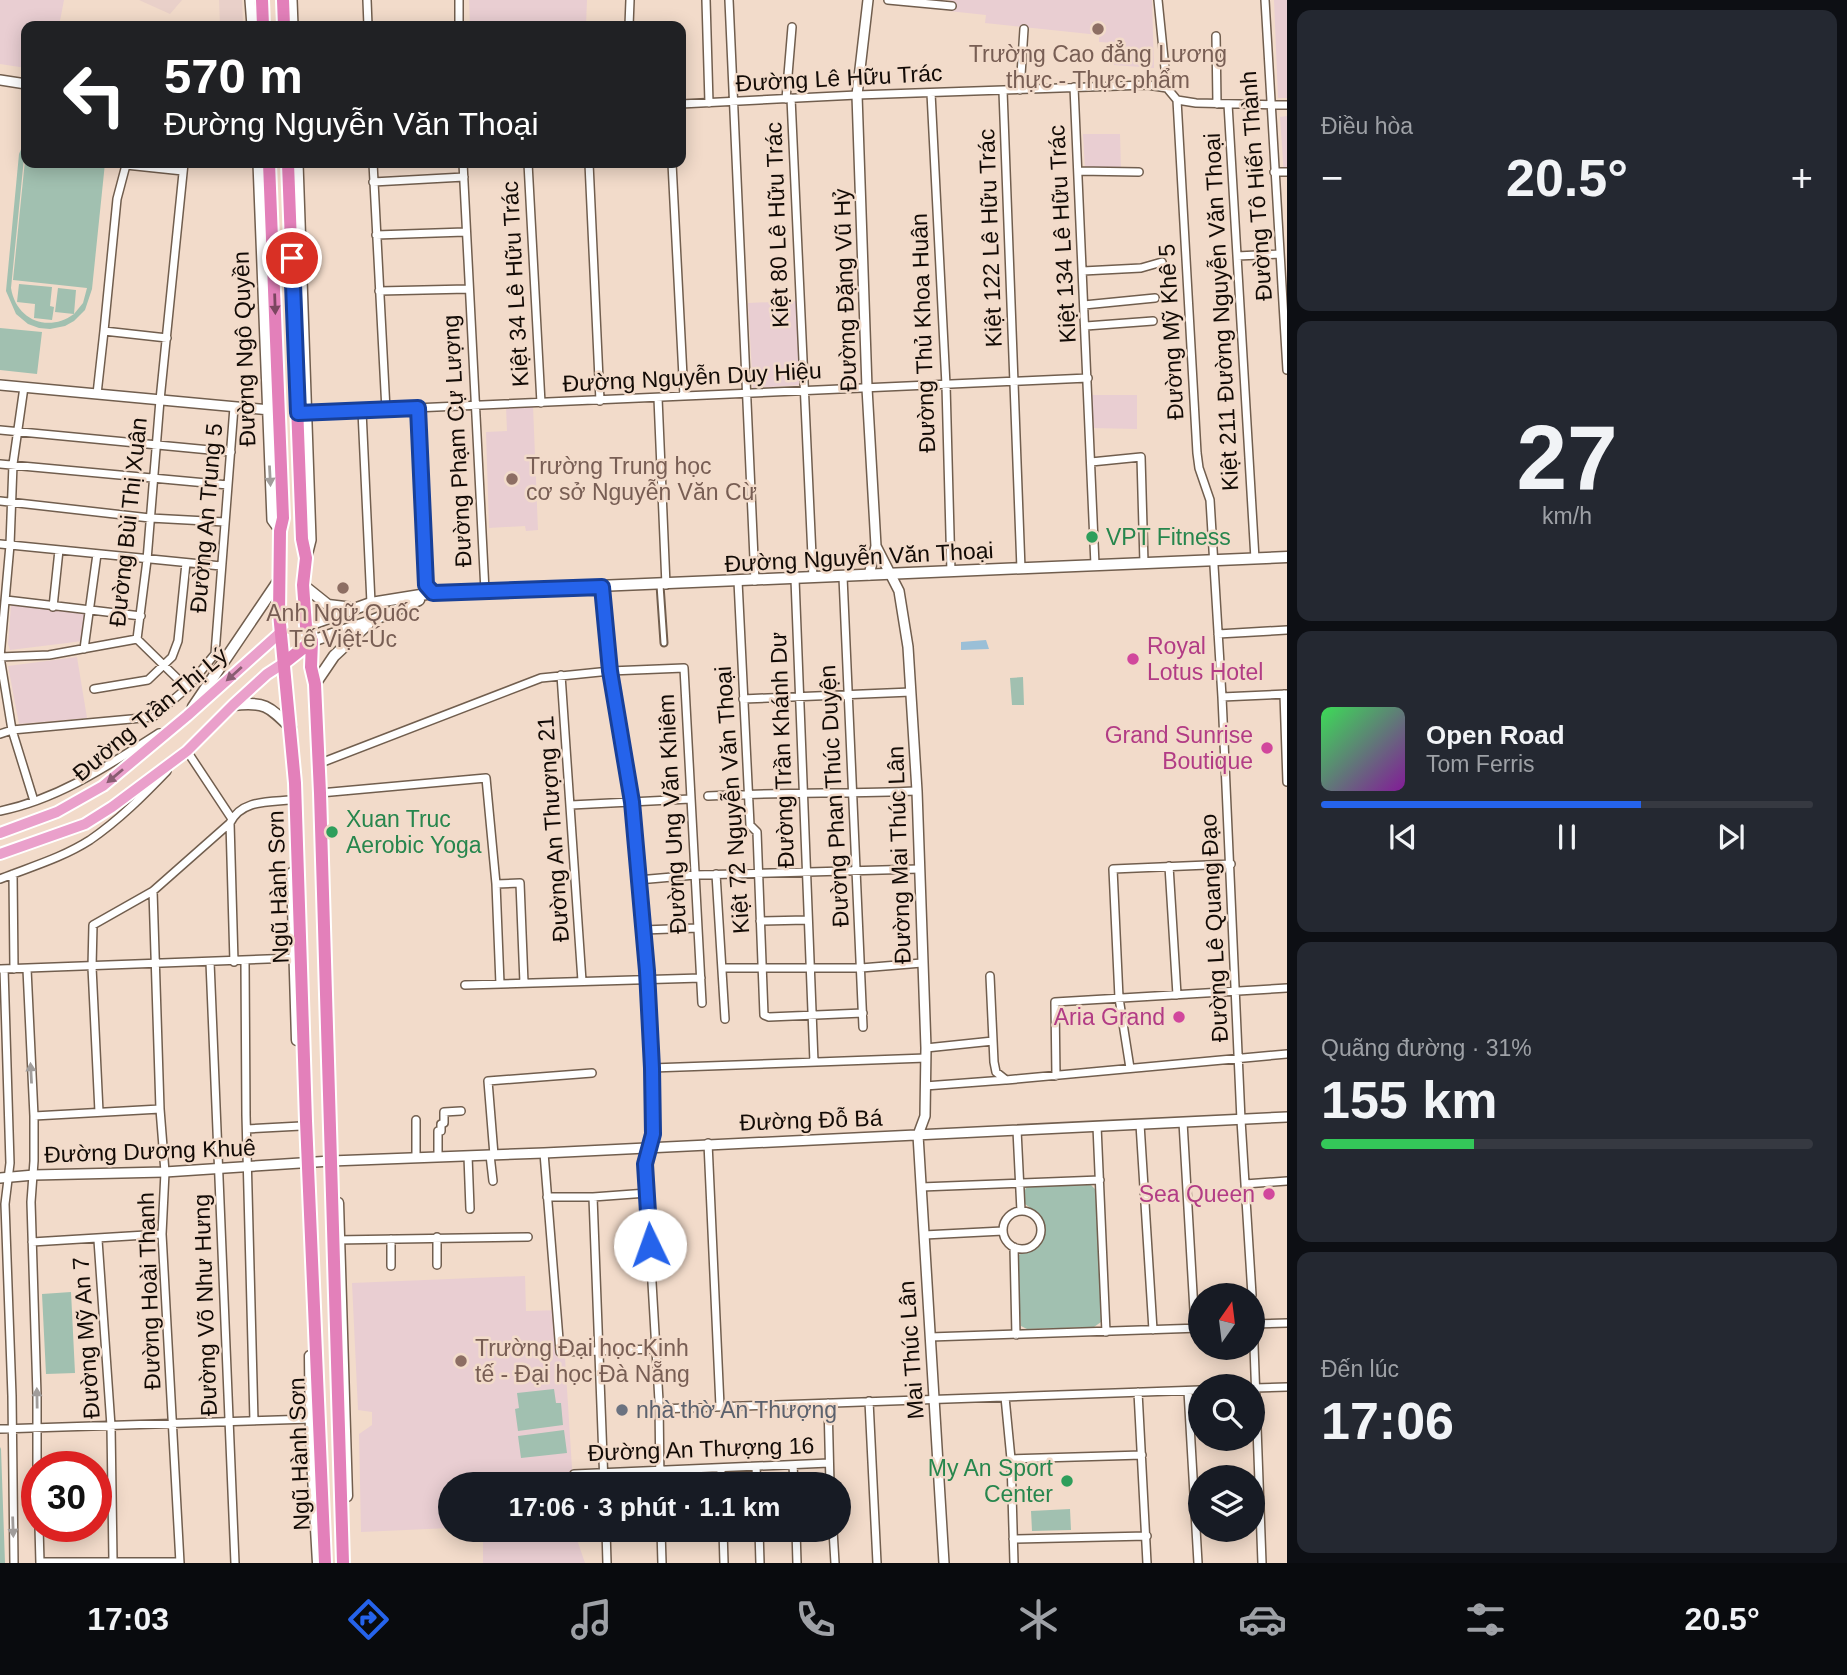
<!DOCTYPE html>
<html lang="vi">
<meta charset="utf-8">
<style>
body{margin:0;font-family:Arial,sans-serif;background:#242831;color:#f1f3f6;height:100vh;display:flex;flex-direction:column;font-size:26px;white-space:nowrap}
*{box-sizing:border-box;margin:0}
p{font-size:23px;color:#9ea1a6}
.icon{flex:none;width:38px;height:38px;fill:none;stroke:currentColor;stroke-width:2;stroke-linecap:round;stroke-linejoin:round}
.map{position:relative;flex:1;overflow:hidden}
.sheet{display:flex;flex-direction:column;gap:10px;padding:10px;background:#0d0f14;width:560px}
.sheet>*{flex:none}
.top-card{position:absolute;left:21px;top:21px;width:665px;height:147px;border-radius:14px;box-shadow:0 4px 18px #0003;background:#202124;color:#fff;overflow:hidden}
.needle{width:46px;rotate:14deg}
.fabs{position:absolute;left:1188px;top:1283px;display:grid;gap:14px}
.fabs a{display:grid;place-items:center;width:77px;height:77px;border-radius:50%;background:#171b24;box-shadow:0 4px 18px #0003;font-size:35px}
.speed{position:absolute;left:21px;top:1451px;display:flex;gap:14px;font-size:35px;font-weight:700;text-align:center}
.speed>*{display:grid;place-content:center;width:91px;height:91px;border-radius:50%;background:#171b24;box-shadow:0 4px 18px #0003;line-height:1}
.speed .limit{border:10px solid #d22;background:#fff;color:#111}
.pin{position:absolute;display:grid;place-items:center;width:60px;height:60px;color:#fff;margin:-30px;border:4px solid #fff;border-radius:50%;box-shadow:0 2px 7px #0007}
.me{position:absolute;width:77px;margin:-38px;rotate:357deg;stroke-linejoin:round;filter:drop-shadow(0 0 5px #0008)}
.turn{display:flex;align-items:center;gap:24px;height:147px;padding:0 28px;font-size:32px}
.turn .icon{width:91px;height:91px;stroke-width:2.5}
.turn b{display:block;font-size:49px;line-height:60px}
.big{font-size:52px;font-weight:700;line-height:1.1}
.sheet .card{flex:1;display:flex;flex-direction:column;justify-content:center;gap:10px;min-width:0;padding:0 24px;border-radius:14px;background:#242831}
.sheet .dial{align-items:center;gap:0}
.dial b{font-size:91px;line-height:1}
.song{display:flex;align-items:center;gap:21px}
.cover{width:84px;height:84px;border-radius:10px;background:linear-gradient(135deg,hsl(130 70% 55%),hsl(290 70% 35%))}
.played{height:7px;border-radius:4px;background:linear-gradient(90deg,#2563eb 65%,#363941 65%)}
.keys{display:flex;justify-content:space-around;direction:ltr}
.heat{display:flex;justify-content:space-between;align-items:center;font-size:38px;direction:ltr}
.charge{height:10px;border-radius:5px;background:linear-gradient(90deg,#34c759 31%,#363941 0)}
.trip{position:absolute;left:438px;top:1472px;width:413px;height:70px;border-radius:35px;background:#171b24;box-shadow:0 4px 18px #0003;font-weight:700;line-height:70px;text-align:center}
.dock{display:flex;height:112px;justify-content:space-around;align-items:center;background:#090b0e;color:#9ea1a6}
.dock .icon{width:49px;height:49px}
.dock .active{color:#2563eb}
.dock b{font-size:32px;color:#f1f3f6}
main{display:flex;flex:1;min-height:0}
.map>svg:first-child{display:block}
.education{fill:#e9ced2}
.medical{fill:#e9d0c9}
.green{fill:#a1c0b0}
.water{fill:#9abfd7}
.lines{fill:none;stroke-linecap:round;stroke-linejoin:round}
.pedestrian-casing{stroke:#715e4e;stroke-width:9}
.minor-casing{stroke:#715e4e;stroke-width:10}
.tertiary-casing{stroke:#715e4e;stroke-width:12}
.secondary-casing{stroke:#715e4e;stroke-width:13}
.primary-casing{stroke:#fff;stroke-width:14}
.trunk-casing{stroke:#fff;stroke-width:16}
.pedestrian{stroke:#fff;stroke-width:5}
.minor{stroke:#fff;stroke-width:7}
.tertiary{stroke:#fff;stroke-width:9}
.secondary{stroke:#fff;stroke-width:10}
.primary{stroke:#eaa0cb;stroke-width:10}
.trunk{stroke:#e380ba;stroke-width:12}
.oneway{fill:#7b4660}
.oneway2{fill:#a19d9b}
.oneway3{fill:#895d72}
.route-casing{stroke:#184099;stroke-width:18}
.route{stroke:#2563eb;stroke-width:12}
.education-dot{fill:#8d6e63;stroke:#f2dbca;stroke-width:2.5}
.leisure-dot{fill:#2e9e5b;stroke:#f2dbca;stroke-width:2.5}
.hotel-dot{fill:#d1479c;stroke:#f2dbca;stroke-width:2.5}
.worship-dot{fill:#6b7280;stroke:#f2dbca;stroke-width:2.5}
.labels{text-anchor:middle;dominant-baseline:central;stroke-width:5;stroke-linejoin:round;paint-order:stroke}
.education-label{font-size:23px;fill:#785e54;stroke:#f2dbca}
.street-label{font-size:23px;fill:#130b06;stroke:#f2dbca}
.leisure-label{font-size:23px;fill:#27864d;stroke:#f2dbca;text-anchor:start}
.hotel-label{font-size:23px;fill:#b23c85;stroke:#f2dbca;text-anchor:end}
.worship-label{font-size:23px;fill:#5b616d;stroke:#f2dbca;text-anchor:start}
</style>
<main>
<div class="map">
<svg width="1287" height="1563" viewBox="0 0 1287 1563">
<rect width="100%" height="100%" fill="#f2dbca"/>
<path class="education" d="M0,0H64L59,26H26V68L0,64Z
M469,0H587L586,26H470Z
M950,0H1152L1154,68L1114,65L1115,43L1099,42V35L985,23L986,15L949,11Z
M1274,0H1287V98H1278Z
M1287,116V176H1284L1280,117Z
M1083,134H1120L1121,170H1085Z
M797,301L800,385L753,388L748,303Z
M1092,395H1137V429L1092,428Z
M533,406L538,530L526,531L525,526L489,528L486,432L507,431L506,407Z
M11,605L87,611L83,641L10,650L8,644Z
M77,657L87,718L19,724L8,666Z
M525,1276L526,1311L562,1310L573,1484H450V1528L361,1532L359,1434L372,1425V1412L358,1410L352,1283Z
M483,1530H576L577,1540L585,1563H483Z"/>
<path class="medical" d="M139,0H182L170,14Z
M219,0H242L243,26H220Z"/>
<path class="green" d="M26,138L11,288C16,320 48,333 74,314L55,312L58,288L76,290L74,314L83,303L87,288L13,280L25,160L26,163L98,168L99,163H105L92,289L85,310L74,321L65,326L50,329L39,328L28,324L16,314L6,291L19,154Z
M19,284L52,287L50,306L54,307L52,320L34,318L35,304L17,302Z
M0,328L42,332L37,374L0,370Z
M1023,677L1024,705H1012L1010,678Z
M1091,1185L1097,1191L1101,1322L1094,1327L1027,1329L1021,1326L1016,1257C1021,1253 1026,1252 1032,1250C1037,1247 1041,1242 1042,1237C1047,1220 1037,1213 1025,1204L1024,1192L1027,1186Z
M71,1292L75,1373L46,1374L42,1294Z
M554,1389L556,1403H561L563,1425L518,1431L515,1409L519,1408L517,1393Z
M564,1430L567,1453L521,1458L518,1436Z
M0,1447L1,1449L5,1563H0Z
M1070,1509L1071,1530L1032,1531L1031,1511Z"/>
<path class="water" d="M986,640L989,649L961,650V642Z"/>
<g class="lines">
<g class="pedestrian-casing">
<path id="pedestrian" d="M660,585L664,643"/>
</g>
<g class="minor-casing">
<path id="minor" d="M367,0L368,26
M459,0V26
M706,0L709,103
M729,0L755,581
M888,0L952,6
M1158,0L1167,88
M1265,0L1287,370
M629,26L630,0
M1216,36L1217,104
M1074,87L1095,565
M1020,90L1024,29
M1003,91L1021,569
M931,93L946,385L951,572
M791,98L813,578
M786,99L792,27
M1177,100L1197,453L1199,468L1210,500L1222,697L1241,1120L1252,1295
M681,104L857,95L1147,85L1167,88L1177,100L1196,103L1287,105
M1228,104L1255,559
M373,163L386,410
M463,163L485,591
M528,163L541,403
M589,163L600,401
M672,163L684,396
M1078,171L1139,172
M1274,172H1287
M373,182L464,177
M376,235L465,232
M1237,256L1280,254
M1083,271L1141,268L1162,262
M379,291L468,289
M1084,305L1155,298
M1086,326L1153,321
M167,338L104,331L117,199L126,165L183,171
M24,387L13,464L10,545L0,657L12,730L34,801
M97,394L104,331
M658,398L666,585
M418,408L426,585L433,593
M362,411L371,603
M302,413L1088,378
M0,430L231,452
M1091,462L1141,457L1144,563
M0,464L228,485
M0,501L150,518L225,522
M0,544L221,566
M843,577L863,1027
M795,579L814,1062
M738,581L750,825L757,832L764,1015L769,1017L863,1013
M602,587L610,671L632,802L647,978L652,1068L653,1134L645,1164L659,1401L660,1484
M6,600L141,616
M53,607L59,550
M1218,634L1287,630
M137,639L147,560L160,400L184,163
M137,639L187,688
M84,649L97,554
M0,657L49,655L137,639
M561,675L582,981
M94,689L148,680L172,657L178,641L186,563
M1284,694L1287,782
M1222,697L1287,694
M743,699L911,692
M0,734L12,730L153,717L187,688L215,654L234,407
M185,752L187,751L232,819
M318,764L541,678L610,671L684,668L702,1003
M320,793L486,778L496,884L500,984
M708,796C778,792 847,794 917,791
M571,805L690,799
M0,811C59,799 109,765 159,733
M230,823L234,962
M1169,866L1177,995
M13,874L14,969
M716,874L725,1019
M0,879C30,867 62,858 90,840C119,820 143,796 167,771
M638,880L695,875L919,869
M496,884L520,883L524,983
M153,891L160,1109L165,1172L162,1234L180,1563
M760,921L807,920
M643,930L698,928
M245,961L246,1115L254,1421
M210,962L235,1563
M723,968H861L922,963
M1,969L294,958
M4,969L10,1163L5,1204L12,1396L14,1563
M27,969L34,1116V1161L31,1202L37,1395V1466
M990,976L994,1062L996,1072L1006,1080L1287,1054
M465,985L701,978
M926,1048L993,1041
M652,1068L926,1058
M1130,1068L1119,998L1113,869L1231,864
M1056,1076L1055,1002L1287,988
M925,1086L1005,1080
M99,1112L92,967L93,925L153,891L230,823C241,800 268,802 290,800
M34,1116L160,1109
M416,1120V1158
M1183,1122L1195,1328
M1140,1124L1153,1330
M1097,1126L1106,1332
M247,1129L301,1126
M1017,1130L1021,1211
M708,1143L720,1406
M544,1153L560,1352L657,1349
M490,1155L493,1181
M494,1155L488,1081L592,1073
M468,1156L470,1209
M438,1157V1131H441V1124L444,1123V1112L461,1111
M1245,1184L1287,1181
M921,1187L1100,1180
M547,1197H593L647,1193
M593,1197L604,1484
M1003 1230a19 19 0 1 1 38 0a19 19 0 1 1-38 0Z
M924,1235L1003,1231
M437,1237V1265
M98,1240L111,1426L113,1560
M335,1240L528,1237
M32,1242L162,1234
M1014,1247L1016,1335
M391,1266V1239
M1253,1319L1262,1563
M1253,1324L1287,1323
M930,1337L1200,1328
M1254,1388L1287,1387
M1188,1391L1198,1563
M1138,1392L1147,1563
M1005,1397L1011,1459L1014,1563
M869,1401L877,1563
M828,1403L830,1484
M659,1409L1200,1390
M0,1429L311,1419
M1011,1459L1142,1455
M793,1465L794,1484
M756,1468L757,1484
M721,1469V1484
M574,1474L829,1463
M39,1526L40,1563
M606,1530L607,1563
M661,1530L662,1563
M723,1530L724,1563
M759,1530L760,1563
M796,1530L797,1563
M833,1530L835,1563
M1013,1539L1147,1536
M40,1562H180"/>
</g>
<g class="tertiary-casing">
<path id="tertiary" d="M250,0L252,26
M292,0L293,26
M868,0L857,95L867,388L876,546L899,591L908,647L917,791L926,1048L925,1116L918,1135L944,1563
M0,80L26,84
M258,163L272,520L280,531
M298,163L311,540L307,556
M0,385L270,410
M869,575L876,546
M0,1178L34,1175L165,1172L331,1161L544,1153L1287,1117"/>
</g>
<g class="secondary-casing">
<path id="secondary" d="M303,585L328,605L353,608
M306,626L371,603L433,593L1287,557
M312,641L371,621L419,600
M315,684L334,656L368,624
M233,705C264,701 269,706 291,728
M193,707L279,580
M292,873L297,1040
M338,1203L347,1496
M310,1356L311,1441L318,1563"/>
</g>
<g class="primary-casing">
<path id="primary" d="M0,833L57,812L103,786L187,716L281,632
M0,854L85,824L112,807L187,751L233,705L267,674L284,663"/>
</g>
<g class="trunk-casing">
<path id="trunk" d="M262,0L263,26
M283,0L284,26
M269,163L283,518L280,531L279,613L295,783L306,1121L325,1563
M288,163L302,539L306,558L303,585L306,626L312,641L311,667L315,684L320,793L343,1563
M284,663L312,641"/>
</g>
<use href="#pedestrian" class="pedestrian"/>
<use href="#minor" class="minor"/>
<use href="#tertiary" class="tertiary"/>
<use href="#secondary" class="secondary"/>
<use href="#primary" class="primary"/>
<use href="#trunk" class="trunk"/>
</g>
<defs><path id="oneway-solid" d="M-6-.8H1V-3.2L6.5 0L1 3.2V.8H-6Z" transform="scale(1.75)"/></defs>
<use class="oneway" href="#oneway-solid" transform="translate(275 304) rotate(88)"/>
<g class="oneway2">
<use href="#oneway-solid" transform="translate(270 476) rotate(87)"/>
<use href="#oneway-solid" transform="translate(31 1073) rotate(-93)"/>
<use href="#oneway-solid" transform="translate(37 1398) rotate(-91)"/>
<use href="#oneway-solid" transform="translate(13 1527) rotate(88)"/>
</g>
<g class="oneway3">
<use href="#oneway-solid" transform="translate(234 674) rotate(138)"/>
<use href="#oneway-solid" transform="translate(115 776) rotate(140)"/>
</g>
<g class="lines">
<g class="route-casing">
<path id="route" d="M292,258L298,413L418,408L426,585L433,593L602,587L610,671L632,802L647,971L652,1068L653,1134L645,1164L650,1245"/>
</g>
<use href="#route" class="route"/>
</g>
<g class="education-dot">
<circle cx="1098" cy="29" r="7"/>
<circle cx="512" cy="479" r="7"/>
<circle cx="343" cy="588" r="7"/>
<circle cx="461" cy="1361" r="7"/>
</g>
<g class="leisure-dot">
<circle cx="1092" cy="537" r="7"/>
<circle cx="332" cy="832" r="7"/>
<circle cx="1067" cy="1481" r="7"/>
</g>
<g class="hotel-dot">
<circle cx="1133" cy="659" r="7"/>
<circle cx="1267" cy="748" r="7"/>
<circle cx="1179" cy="1017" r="7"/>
<circle cx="1269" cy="1194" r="7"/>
</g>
<circle class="worship-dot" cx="622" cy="1410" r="7"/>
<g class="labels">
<g class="education-label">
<text x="1098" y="54">Trường Cao đẳng Lương<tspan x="1098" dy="26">thực - Thực phẩm</tspan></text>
<text x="526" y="466" text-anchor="start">Trường Trung học<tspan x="526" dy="26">cơ sở Nguyễn Văn Cừ</tspan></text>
<text x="343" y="613">Anh Ngữ Quốc<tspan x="343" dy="26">Tế Việt-Úc</tspan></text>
<text x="475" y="1348" text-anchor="start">Trường Đại học Kinh<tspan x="475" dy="26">tế - Đại học Đà Nẵng</tspan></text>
</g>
<g class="street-label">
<text transform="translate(839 78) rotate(-3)">Đường Lê Hữu Trác</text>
<text transform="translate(1256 186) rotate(-94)">Đường Tô Hiến Thành</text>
<text transform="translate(777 225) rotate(-92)">Kiệt 80 Lê Hữu Trác</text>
<text transform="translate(1062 234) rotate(-93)">Kiệt 134 Lê Hữu Trác</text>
<text transform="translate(990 238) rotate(-92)">Kiệt 122 Lê Hữu Trác</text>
<text transform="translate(515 284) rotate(-93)">Kiệt 34 Lê Hữu Trác</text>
<text transform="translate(845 290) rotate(-92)">Đường Đặng Vũ Hỷ</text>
<text transform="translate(1221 312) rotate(-93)">Kiệt 211 Đường Nguyễn Văn Thoại</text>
<text transform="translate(1171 332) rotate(-93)">Đường Mỹ Khê 5</text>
<text transform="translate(923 333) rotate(-92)">Đường Thủ Khoa Huân</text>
<text transform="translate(244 349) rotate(-92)">Đường Ngô Quyền</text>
<text transform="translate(692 377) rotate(-3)">Đường Nguyễn Duy Hiệu</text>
<text transform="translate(457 441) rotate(-93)">Đường Phạm Cự Lượng</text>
<text transform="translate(206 518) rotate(-85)">Đường An Trung 5</text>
<text transform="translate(128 522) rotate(-84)">Đường Bùi Thị Xuân</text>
<text transform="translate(859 557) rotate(-3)">Đường Nguyễn Văn Thoại</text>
<text transform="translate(150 714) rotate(-40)">Đường Trần Thị Lý</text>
<text transform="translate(782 750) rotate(-92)">Đường Trần Khánh Dư</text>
<text transform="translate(834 796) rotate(-93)">Đường Phan Thúc Duyện</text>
<text transform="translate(732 800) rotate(-94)">Kiệt 72 Nguyễn Văn Thoại</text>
<text transform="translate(672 814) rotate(-93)">Đường Ung Văn Khiêm</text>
<text transform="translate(553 829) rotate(-94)">Đường An Thượng 21</text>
<text transform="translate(899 855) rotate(-92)">Đường Mai Thúc Lân</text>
<text transform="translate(278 887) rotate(-92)">Ngũ Hành Sơn</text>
<text transform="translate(1214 928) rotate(-93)">Đường Lê Quang Đạo</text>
<text transform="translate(811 1120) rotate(-2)">Đường Đỗ Bá</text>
<text transform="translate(150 1151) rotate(-2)">Đường Dương Khuê</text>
<text transform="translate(149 1291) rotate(-92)">Đường Hoài Thanh</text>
<text transform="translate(205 1305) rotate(-92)">Đường Võ Như Hưng</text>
<text transform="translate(86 1338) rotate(-94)">Đường Mỹ An 7</text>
<text transform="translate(911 1350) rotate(-94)">Mai Thúc Lân</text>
<text transform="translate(701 1449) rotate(-2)">Đường An Thượng 16</text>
<text transform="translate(299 1454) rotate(-92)">Ngũ Hành Sơn</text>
</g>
<g class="leisure-label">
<text x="1106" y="537">VPT Fitness</text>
<text x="346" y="819">Xuan Truc<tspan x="346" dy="26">Aerobic Yoga</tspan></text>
<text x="1053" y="1468" text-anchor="end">My An Sport<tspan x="1053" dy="26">Center</tspan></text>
</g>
<g class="hotel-label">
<text x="1147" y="646" text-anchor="start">Royal<tspan x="1147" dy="26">Lotus Hotel</tspan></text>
<text x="1253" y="735">Grand Sunrise<tspan x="1253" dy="26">Boutique</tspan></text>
<text x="1165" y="1017">Aria Grand</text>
<text x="1255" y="1194">Sea Queen</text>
</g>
<g class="worship-label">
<text x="636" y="1410">nhà thờ An Thượng</text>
</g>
</g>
</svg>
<div class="fabs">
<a><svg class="needle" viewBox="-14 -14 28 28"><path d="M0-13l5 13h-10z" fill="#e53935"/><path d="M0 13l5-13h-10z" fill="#9ea1a6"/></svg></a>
<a><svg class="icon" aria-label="search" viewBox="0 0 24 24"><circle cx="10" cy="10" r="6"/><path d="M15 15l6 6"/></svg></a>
<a><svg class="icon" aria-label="layers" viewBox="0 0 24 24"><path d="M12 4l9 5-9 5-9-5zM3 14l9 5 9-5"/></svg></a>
</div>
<div class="speed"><div class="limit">30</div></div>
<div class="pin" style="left:292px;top:258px;background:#d93025"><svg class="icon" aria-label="arrive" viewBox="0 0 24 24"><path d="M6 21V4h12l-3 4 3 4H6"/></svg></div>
<svg class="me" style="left:650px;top:1245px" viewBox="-20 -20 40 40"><circle r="19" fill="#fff"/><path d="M0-13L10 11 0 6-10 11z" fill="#2563eb"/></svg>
<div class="trip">17:06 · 3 phút · 1.1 km</div>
<div class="top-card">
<div class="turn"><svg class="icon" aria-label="left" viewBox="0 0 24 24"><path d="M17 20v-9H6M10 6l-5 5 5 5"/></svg><div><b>570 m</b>Đường Nguyễn Văn Thoại</div></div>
</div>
</div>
<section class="sheet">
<div class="card"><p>Điều hòa</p>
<div class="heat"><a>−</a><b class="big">20.5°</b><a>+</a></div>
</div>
<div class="card dial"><b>27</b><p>km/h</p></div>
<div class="card">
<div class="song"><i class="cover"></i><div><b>Open Road</b><p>Tom Ferris</p></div></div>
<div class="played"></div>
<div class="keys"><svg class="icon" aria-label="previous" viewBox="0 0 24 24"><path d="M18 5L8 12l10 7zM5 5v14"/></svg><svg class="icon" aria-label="pause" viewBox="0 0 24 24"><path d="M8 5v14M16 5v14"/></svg><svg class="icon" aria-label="next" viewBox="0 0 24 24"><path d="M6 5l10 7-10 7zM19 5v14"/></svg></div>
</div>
<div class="card"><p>Quãng đường · 31%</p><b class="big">155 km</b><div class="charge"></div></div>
<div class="card"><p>Đến lúc</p><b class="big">17:06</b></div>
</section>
</main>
<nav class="dock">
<b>17:03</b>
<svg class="icon active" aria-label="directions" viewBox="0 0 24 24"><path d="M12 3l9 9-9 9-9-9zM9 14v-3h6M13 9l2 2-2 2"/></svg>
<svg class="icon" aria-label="music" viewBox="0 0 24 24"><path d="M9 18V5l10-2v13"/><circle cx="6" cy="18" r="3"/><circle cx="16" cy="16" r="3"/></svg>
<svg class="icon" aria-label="phone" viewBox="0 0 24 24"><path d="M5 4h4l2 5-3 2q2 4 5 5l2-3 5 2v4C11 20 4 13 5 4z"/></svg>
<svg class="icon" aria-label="climate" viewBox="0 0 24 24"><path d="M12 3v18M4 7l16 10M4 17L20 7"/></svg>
<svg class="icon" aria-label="car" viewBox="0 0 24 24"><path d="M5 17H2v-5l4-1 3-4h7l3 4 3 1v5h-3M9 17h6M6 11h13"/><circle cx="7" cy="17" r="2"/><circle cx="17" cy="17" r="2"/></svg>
<svg class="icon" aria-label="filters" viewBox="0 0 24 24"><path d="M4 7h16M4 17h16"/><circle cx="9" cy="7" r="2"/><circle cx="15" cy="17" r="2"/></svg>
<b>20.5°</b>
</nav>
